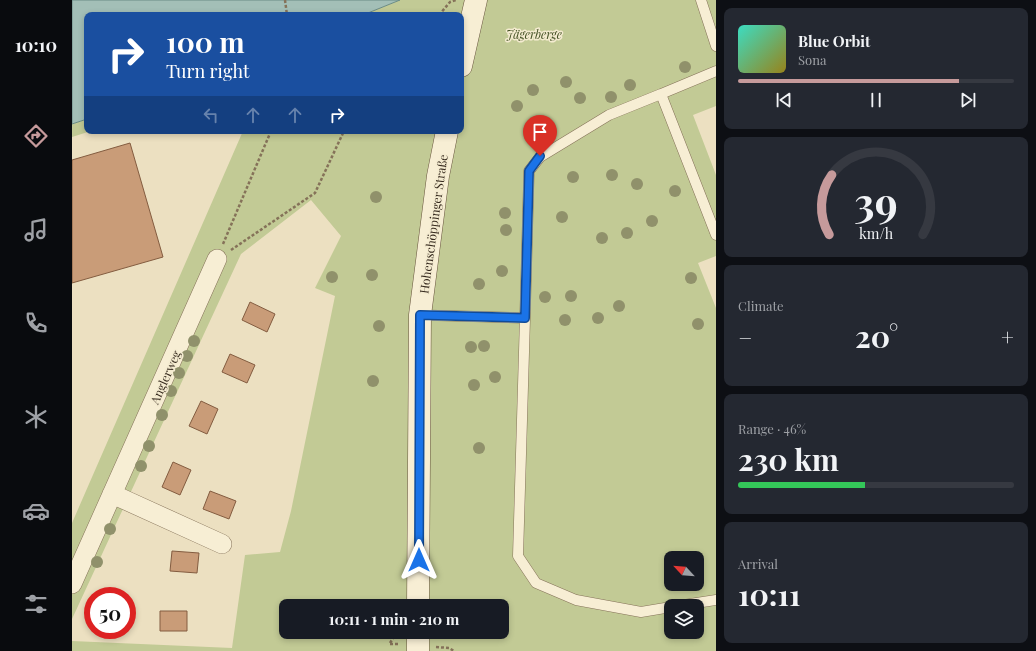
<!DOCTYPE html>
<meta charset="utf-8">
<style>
body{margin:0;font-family:"Playfair Display",serif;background:#242831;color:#f1f3f6;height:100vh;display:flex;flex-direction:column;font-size:15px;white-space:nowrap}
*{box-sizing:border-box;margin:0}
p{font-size:13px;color:#9ea1a6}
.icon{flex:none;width:22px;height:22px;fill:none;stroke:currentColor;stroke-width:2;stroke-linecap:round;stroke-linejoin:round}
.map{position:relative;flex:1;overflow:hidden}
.sheet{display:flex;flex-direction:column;gap:8px;padding:8px;background:#0d0f14;width:320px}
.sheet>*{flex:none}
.top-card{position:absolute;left:12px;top:12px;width:380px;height:122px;border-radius:8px;box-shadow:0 2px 6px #0003;background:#1a4fa0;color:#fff;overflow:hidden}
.needle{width:26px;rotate:296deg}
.tools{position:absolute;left:592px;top:551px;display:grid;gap:8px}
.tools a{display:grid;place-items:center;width:40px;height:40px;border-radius:8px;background:#171b24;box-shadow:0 2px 6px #0003;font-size:20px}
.speed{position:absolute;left:12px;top:587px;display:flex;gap:8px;font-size:20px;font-weight:700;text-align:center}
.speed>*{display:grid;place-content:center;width:52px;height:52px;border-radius:50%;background:#171b24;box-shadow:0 2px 6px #0003;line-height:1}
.speed .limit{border:6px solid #d22;background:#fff;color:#111}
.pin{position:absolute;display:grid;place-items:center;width:34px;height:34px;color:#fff;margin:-41px -17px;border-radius:50% 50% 50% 0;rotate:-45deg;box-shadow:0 0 4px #0007}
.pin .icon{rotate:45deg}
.me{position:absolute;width:44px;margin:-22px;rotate:0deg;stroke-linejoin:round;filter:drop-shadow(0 0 3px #0008)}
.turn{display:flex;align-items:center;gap:14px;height:84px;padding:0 16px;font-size:18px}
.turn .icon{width:52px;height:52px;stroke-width:2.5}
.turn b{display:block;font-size:28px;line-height:34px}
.lanes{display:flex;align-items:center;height:38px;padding:0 16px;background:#0003;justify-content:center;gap:20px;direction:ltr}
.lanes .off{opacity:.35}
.big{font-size:30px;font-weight:700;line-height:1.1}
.sheet .widget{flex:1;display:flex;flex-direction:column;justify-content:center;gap:6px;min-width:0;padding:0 14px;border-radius:8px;background:#242831}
.sheet .dial{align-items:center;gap:0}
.dial svg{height:104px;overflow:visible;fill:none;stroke:#363941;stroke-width:7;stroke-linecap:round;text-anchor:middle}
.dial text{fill:#f1f3f6;stroke:none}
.song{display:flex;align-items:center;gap:12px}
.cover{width:48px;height:48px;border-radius:6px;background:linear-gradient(135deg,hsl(170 70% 55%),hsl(50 70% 35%))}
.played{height:4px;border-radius:2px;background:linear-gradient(90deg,#c69a9b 80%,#363941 80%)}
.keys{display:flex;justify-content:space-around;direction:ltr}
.heat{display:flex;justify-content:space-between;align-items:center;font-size:22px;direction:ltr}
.charge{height:6px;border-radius:3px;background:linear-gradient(90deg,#34c759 46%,#363941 0)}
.trip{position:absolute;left:207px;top:599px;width:230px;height:40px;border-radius:8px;background:#171b24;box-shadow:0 2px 6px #0003;font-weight:700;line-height:40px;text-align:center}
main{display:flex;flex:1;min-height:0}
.tab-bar{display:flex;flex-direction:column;width:72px;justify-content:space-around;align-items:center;background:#090b0e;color:#9ea1a6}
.tab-bar .icon{width:28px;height:28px}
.tab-bar .active{color:#c69a9b}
.tab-bar b{font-size:18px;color:#f1f3f6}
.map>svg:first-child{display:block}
.green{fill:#c2ca95;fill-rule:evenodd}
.water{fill:#a3bfb7;stroke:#6b8c85}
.building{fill:#c99c78;stroke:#835c40}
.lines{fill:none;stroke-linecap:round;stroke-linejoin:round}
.service-casing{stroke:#857259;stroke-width:11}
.minor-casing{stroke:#857259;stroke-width:20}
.secondary-casing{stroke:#66533c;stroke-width:23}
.path{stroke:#857259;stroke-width:2.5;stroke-dasharray:3 2;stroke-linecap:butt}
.service{stroke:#f7eed4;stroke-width:10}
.minor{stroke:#f7eed4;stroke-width:19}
.secondary{stroke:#f7eed4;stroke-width:22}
.tree{fill:#90916b}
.route-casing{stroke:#114b97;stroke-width:10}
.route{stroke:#1a73e8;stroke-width:7}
.labels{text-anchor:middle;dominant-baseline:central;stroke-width:3;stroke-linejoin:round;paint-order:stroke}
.park-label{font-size:12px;font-style:italic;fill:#445124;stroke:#f4ebd0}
.street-label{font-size:12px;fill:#35291d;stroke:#f4ebd0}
</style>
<main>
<nav class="tab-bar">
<b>10:10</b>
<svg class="icon active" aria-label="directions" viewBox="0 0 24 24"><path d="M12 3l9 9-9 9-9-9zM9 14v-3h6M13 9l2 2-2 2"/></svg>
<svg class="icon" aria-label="music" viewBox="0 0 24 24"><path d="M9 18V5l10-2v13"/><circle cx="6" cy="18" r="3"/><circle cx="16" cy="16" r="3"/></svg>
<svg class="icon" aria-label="phone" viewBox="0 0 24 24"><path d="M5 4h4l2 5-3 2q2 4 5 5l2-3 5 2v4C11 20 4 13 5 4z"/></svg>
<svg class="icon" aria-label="climate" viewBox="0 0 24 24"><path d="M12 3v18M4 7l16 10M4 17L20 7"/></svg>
<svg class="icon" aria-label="car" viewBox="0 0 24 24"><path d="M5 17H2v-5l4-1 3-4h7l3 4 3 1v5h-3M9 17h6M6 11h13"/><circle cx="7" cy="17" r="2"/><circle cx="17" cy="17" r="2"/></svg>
<svg class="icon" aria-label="filters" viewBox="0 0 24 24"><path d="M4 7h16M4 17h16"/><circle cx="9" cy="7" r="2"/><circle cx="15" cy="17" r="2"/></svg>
</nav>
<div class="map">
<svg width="644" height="651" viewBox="0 0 644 651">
<rect width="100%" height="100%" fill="#ece0c1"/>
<path class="green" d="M328,0H644V106L621,115L644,175V256L626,263L644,308V651H0V641L160,648L173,555L208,552L219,511L263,296L243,288L269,236L239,200L169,254L0,619V523L171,131H389V15H291ZM599,558H625V584H599ZM214,606H430V632H214ZM599,606H625V632H599Z
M15,119V131H19L0,137V124Z"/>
<path class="water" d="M0,0H328L291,15H15V119L0,124Z"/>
<path class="building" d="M58,143L91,257L0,283V160Z
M178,302L203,314L195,332L170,320Z
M158,354L183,365L175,383L150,372Z
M129,401L146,409L135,434L117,426Z
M101,462L119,470L108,495L90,487Z
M138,491L164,501L157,519L131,509Z
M100,551L127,553L125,573L98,571Z
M88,611H115V631H88Z"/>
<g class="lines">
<g class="service-casing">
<path id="service" d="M629,0L644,46
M589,94L644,71
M348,315L453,318L457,171L468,157L537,115L589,94L644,235
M453,318L446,556L464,583L504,600L569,612L599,607
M605,606L644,600"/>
</g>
<g class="minor-casing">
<path id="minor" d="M40,494L150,544
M0,584L145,259"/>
</g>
<g class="secondary-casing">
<path id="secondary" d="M389,66L404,0
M346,606L348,315L366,176L375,131
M346,651V632"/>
</g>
<path class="path" d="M213,0L215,15
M367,15L378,2L384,0
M151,244L199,131
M159,250L243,193L272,131
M318,643L325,632
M318,644H327
M364,647L377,648L382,651"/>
<use href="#service" class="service"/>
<use href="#minor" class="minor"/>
<use href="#secondary" class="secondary"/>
</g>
<g class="tree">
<circle cx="613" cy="67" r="6"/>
<circle cx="494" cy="82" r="6"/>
<circle cx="558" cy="85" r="6"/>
<circle cx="461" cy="90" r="6"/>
<circle cx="539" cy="97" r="6"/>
<circle cx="508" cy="98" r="6"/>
<circle cx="445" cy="106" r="6"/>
<circle cx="540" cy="175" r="6"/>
<circle cx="501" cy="177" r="6"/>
<circle cx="565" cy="184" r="6"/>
<circle cx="603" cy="191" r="6"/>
<circle cx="304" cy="197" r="6"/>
<circle cx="433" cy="213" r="6"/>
<circle cx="490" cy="217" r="6"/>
<circle cx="580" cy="221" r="6"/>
<circle cx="434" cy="230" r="6"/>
<circle cx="555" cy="233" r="6"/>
<circle cx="530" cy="238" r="6"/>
<circle cx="430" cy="271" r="6"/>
<circle cx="300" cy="275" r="6"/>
<circle cx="260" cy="277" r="6"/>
<circle cx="619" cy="278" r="6"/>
<circle cx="407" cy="284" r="6"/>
<circle cx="499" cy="296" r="6"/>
<circle cx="473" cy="297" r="6"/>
<circle cx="547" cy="306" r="6"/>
<circle cx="526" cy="318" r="6"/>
<circle cx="493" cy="320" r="6"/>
<circle cx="626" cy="324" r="6"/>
<circle cx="307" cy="326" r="6"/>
<circle cx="122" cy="341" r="6"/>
<circle cx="412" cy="346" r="6"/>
<circle cx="399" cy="347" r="6"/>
<circle cx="115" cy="356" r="6"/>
<circle cx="107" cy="373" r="6"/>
<circle cx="423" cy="377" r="6"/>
<circle cx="301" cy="381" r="6"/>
<circle cx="402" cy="385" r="6"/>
<circle cx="99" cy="391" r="6"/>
<circle cx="90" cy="415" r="6"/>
<circle cx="77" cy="446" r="6"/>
<circle cx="407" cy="448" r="6"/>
<circle cx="69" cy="466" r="6"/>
<circle cx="38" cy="529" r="6"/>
<circle cx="25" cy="562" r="6"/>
</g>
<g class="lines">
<g class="route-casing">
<path id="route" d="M347,560L348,315L453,318L457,171L468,156"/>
</g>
<use href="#route" class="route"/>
</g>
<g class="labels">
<g class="park-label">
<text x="462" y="34">Jägerberge</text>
</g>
<g class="street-label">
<text transform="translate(361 224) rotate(-82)">Hohenschöppinger Straße</text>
<text transform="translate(93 377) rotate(-66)">Anglerweg</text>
</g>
</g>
</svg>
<div class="tools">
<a><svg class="needle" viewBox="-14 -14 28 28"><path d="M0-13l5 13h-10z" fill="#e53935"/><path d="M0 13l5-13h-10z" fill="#9ea1a6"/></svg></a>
<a><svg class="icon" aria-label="layers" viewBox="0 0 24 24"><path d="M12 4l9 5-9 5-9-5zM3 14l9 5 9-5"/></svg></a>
</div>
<div class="speed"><div class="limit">50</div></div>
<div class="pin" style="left:468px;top:156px;background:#d93025"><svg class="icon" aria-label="arrive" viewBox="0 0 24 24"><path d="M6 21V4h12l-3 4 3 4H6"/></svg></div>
<svg class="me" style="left:347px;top:560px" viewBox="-20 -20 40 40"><path d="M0-17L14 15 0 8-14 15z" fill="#1a73e8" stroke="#fff" stroke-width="4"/></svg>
<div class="trip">10:11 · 1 min · 210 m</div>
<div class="top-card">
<div class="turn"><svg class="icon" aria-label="right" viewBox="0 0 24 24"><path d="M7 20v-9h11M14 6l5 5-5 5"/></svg><div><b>100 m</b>Turn right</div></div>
<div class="lanes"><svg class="icon off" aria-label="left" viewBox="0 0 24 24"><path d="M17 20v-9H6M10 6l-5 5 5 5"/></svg><svg class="icon off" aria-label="ahead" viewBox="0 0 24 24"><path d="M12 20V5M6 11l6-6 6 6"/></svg><svg class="icon off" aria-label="ahead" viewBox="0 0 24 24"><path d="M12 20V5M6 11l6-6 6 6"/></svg><svg class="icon" aria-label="right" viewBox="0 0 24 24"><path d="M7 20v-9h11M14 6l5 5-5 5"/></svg></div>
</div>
</div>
<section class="sheet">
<div class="widget">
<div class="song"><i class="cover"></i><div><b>Blue Orbit</b><p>Sona</p></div></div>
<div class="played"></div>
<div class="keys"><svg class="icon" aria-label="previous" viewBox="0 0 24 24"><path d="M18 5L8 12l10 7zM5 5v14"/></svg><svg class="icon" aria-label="pause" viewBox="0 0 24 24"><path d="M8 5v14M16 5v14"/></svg><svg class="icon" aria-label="next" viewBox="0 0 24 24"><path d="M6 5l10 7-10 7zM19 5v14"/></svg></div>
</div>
<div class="widget dial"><svg viewBox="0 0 100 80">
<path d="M14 69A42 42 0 1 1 86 69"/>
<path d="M14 69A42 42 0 0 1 16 23" stroke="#c69a9b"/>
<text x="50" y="56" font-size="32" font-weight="700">39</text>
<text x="50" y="72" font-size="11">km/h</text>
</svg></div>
<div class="widget"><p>Climate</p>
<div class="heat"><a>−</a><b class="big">20°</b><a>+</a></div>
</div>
<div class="widget"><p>Range · 46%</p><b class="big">230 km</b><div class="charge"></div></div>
<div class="widget"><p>Arrival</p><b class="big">10:11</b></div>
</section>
</main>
